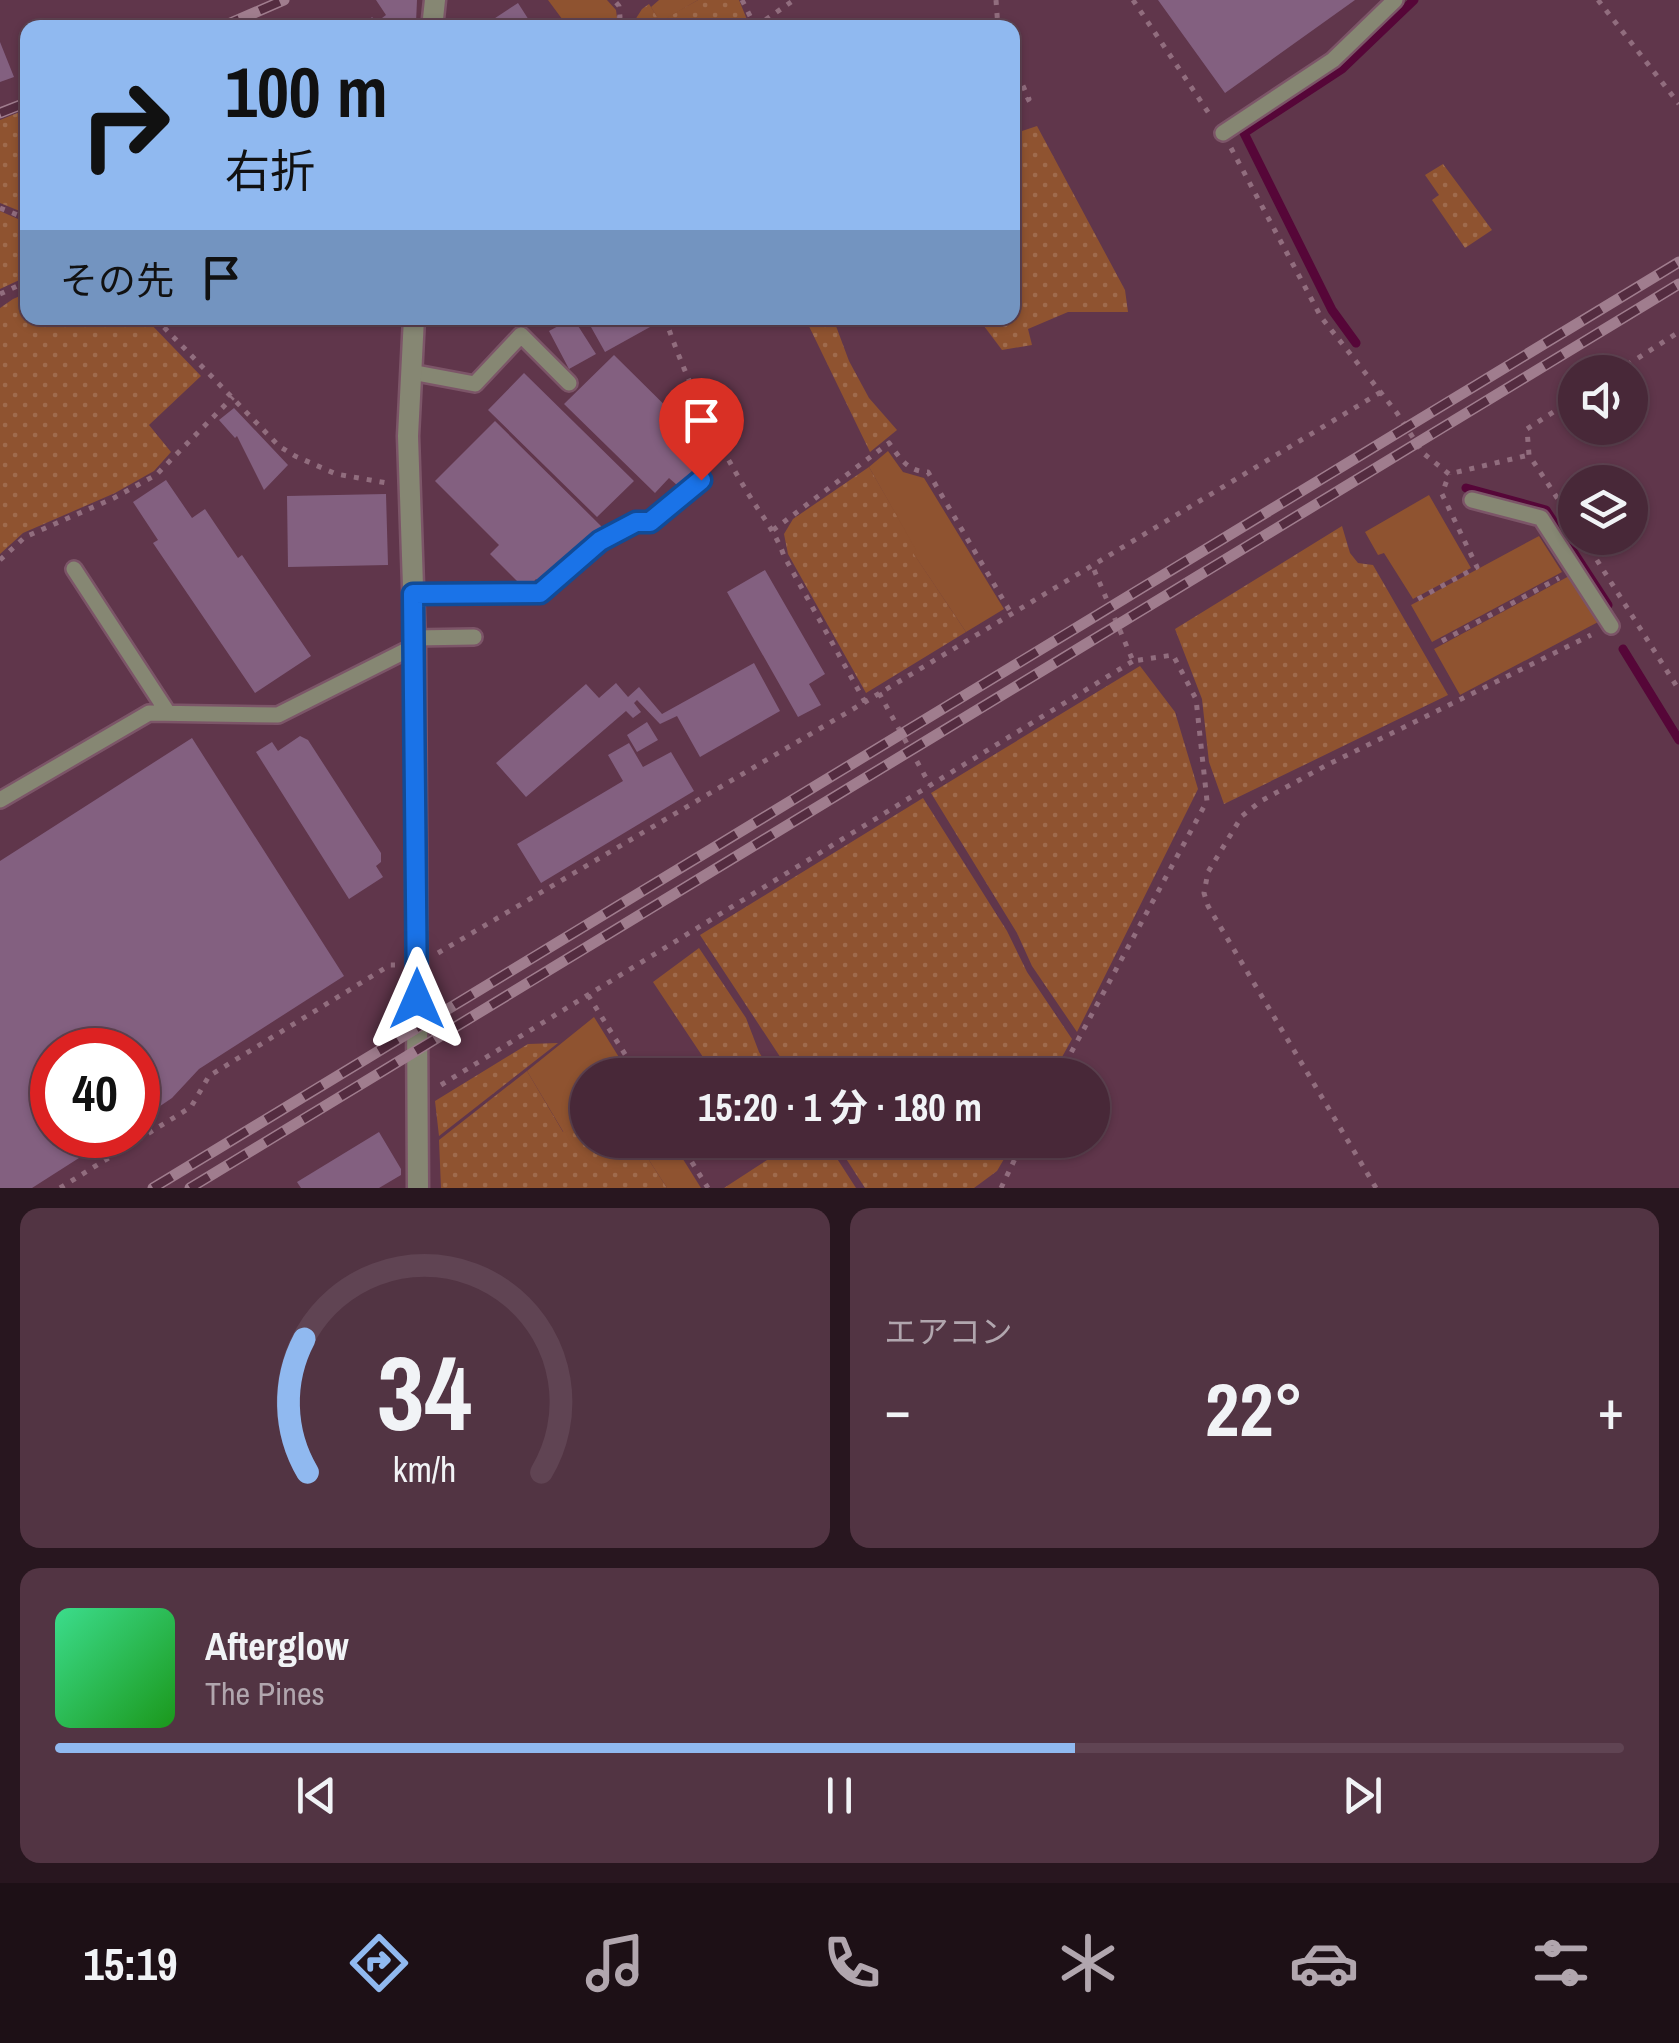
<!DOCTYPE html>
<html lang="ja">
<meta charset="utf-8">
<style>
body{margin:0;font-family:"Archivo Narrow","Noto Sans JP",sans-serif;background:#523443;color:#f1f3f6;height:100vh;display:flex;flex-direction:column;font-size:38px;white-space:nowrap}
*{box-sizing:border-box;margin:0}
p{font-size:32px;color:#b1a6ae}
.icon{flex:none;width:55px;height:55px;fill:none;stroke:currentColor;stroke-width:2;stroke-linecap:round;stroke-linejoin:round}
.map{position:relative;height:1188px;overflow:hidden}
.panel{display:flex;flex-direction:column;gap:20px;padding:20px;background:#28161f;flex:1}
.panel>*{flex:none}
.hud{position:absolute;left:20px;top:20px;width:1000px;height:305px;border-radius:20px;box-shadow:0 2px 8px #0004,0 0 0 2px #604453;background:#90b9f0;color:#111;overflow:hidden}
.controls{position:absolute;left:1558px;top:355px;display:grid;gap:20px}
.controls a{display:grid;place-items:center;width:90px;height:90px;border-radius:50%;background:#482838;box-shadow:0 2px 8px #0004,0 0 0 2px #604453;font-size:50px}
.speed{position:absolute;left:30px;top:1028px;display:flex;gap:20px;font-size:50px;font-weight:700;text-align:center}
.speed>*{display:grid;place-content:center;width:130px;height:130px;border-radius:50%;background:#482838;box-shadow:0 2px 8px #0004,0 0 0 2px #604453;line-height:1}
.speed .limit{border:15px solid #d22;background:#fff;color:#111}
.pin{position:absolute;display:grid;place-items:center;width:85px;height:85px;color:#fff;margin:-102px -42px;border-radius:50% 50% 50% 0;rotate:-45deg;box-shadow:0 0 10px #0007}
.pin .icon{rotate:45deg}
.me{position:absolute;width:110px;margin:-55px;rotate:0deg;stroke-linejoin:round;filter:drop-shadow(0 0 8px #0008)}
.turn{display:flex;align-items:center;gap:35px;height:210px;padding:0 40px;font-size:45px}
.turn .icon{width:130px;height:130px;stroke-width:2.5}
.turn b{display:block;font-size:70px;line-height:85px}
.then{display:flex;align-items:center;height:95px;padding:0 40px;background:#0003;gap:20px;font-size:38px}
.big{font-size:75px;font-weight:700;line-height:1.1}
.panel .card{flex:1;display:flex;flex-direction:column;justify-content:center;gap:15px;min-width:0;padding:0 35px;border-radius:20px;background:#523443}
.panel .dial{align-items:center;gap:0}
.dial svg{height:260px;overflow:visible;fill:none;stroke:#604453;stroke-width:7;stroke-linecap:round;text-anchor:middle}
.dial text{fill:#f1f3f6;stroke:none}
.song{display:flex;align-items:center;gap:30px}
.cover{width:120px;height:120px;border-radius:15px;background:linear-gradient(135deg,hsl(150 70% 55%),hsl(120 70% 35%))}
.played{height:10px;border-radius:5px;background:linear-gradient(90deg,#90b9f0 65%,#604453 65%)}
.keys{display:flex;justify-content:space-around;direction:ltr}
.heat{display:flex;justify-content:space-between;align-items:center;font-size:55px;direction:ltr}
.panel .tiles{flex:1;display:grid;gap:20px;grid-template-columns:1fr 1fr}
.card:last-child{grid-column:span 2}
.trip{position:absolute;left:570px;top:1058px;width:540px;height:100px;border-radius:50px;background:#482838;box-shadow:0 2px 8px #0004,0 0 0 2px #604453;font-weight:700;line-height:100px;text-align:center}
.tab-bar{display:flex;height:160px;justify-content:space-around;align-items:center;background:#1d1016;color:#b1a6ae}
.tab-bar .icon{width:70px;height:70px}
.tab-bar .selected{color:#90b9f0}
.tab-bar b{font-size:45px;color:#f1f3f6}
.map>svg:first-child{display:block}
.grass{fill:url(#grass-dots)}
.garden{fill:#8f5330}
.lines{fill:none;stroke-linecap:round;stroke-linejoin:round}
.stream{stroke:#560638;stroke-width:9}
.building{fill:#836080}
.service-casing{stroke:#7c5568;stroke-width:20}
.tertiary-casing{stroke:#7c5568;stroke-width:25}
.path{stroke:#916d7e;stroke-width:5;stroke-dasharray:5 8;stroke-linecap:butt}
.service{stroke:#868773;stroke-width:15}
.tertiary{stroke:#868773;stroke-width:20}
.rail-casing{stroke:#a07d8e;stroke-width:11}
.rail{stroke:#542c40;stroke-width:8;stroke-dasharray:22;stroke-linecap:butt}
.route-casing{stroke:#114b97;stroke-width:25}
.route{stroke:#1a73e8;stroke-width:18}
</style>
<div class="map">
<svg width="1679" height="1188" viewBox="0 0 1679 1188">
<defs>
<pattern id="grass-dots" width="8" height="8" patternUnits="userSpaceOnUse" patternTransform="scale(2.5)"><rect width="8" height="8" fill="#8f5330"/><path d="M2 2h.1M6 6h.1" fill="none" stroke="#9f6b4d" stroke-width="1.8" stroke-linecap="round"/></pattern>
</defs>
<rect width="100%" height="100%" fill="#60364b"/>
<path class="grass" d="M698,0H739L750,27L630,28L642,9L649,4L660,21Z
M27,109H28L27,214L0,203V120Z
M1037,126L1125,290L1128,312H1068L1028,329L1032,345L1002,350L978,318H1012L1013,134Z
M1443,164L1492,230L1465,248L1432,200L1439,195L1425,175Z
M0,211L27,223L28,276L0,289Z
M27,293L28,318H138L141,320L145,318L201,376L149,425L171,452L154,471L115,493L23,533L0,554V308L13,299Z
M805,318H833L849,361L869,398L897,430L870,452Z
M869,467L917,550L914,554L966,632L866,693L788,554L784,534L793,519Z
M1342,526L1350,553L1358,563L1373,565L1448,695L1224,804L1209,762L1202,699L1175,629Z
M1140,666L1175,712L1198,789L1077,1032L1032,966L1017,933L931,793Z
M923,798L1007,931L1027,972L1072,1039L1052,1075H792L700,935Z
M699,948L746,1018L759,1052L773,1075H715L653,982Z
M558,1043L439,1136L435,1101L528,1044Z
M527,1071L563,1132L587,1120L588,1140H636L667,1188H441L439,1140Z
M798,1140H825L856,1188H724Z
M834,1140H1015L997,1171L974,1188H865Z"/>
<path class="garden" d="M548,0H607L616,10L617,18L606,27H568Z
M659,0H698L660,22L651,7Z
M888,451L903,472L924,478L1004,609L966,632L913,553L916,550L869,467Z
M1429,495L1471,568L1413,599L1384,553L1378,555L1365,532Z
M1539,536L1562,572L1432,642L1411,605Z
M1571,575L1600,621L1460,695L1434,649Z
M594,1017L630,1075H588L587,1120L564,1133L527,1071Z
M636,1140H671L701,1188H667Z"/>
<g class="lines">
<path class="stream" d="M1356,343L1332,310L1244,133L1342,69L1414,0
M1466,488L1546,510L1608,605
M1623,649L1679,740"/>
</g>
<path class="building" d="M376,0H417L416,23L409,28H389L382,18L386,15Z
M1158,0H1355L1225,93Z
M518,3L534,28H480Z
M372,17L383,28H361Z
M0,42L14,77L0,82Z
M573,318L596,354L569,369L549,331Z
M607,318H657L659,322L605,352L591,327Z
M614,355L703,443L688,458L696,467L678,486L669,478L655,493L564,404Z
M524,373L634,481L597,517L488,410Z
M234,408L288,465L264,490L237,436L235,438L219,420Z
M495,421L602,527L544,586L536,579L526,590L490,554L499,545L435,481Z
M166,480L192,518L205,509L238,558L242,555L311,656L255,693L153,543L158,540L133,502Z
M386,494L388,565L288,567L287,496Z
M765,570L825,674L809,684L821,705L798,717L727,592Z
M754,663L780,711L700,757L677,716L660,724L637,700L634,703L641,712L633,718L626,711L526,797L496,763L586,684L599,698L616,683L628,697L639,687L662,714Z
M647,722L658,740L637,752L627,735Z
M300,736L308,740L381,853V862L376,866L383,877L349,899L256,752L272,742L278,751Z
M192,738L344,976L199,1069L172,1098L138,1121V1050H52V1135H115L32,1188H0V861Z
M629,743L643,767L671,752L694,791L541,883L517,844L623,781L608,755Z
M379,1132L401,1169V1175L379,1188H301L297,1182Z"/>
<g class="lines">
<g class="service-casing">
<path id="service" d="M1223,133L1333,60L1395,0
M411,372L475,384L521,335L569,383
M1472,500L1541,518L1611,626
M74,569L168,713
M413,595L540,593L600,541L635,522H650L701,481
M414,638L474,637
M0,800L149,713L278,715L415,646"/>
</g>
<g class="tertiary-casing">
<path id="tertiary" d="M432,28L435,0
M414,318L408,436L415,646L418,1188"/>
</g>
<path class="path" d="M742,0L756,28
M996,0L998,28
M1133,0L1212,118
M1598,0L1679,104
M755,27L794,0
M609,28L620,17L619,6L614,0
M1012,62L1029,99L1012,108
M1231,148L1321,317L1397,413L1423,453L1449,474L1529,455
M0,208L28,219
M0,294L28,281
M155,318L279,446L295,456L336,474L387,483
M665,318C686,380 715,439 749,495C762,516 776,533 784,556L865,702
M476,320L481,318
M1616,372L1679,332
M1575,398L1527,429L1529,455L1575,525
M773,530L889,443C900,458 908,472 928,472L1011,613
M1583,538L1679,690
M0,560L25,537L114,498L156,475L233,397
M1418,599L1477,567L1442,494L1449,474
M1442,641L1559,578
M879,693L930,785
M438,953L865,702L1381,392
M588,995L638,1075
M1059,1075L1207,801L1196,699L1173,655L1133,661L1092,565
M441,1085L1133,661
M678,1140L708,1188
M60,1188L191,1107L209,1076L390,965H395
M1001,1188L1024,1140
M1376,1188L1208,906L1204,893L1208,872L1242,816L1261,801L1325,766L1591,635"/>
<use href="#service" class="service"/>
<use href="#tertiary" class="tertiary"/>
<g class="rail-casing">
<path id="rail" d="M219,28L284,0
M0,113L28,102
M153,1188L1679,262
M190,1188L1679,284"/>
</g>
<use href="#rail" class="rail"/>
</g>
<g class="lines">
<g class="route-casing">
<path id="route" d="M417,999L413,594L540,593L600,541L636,522H650L701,480"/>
</g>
<use href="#route" class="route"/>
</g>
</svg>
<div class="controls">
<a><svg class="icon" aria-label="sound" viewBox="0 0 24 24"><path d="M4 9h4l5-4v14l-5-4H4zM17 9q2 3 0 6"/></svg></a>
<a><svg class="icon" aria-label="layers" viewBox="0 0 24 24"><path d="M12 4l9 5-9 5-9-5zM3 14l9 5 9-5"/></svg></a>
</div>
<div class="speed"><div class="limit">40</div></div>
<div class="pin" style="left:701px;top:480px;background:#d93025"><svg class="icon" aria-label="arrive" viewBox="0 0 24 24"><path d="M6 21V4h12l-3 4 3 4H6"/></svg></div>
<svg class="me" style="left:417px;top:999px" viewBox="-20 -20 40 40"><path d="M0-17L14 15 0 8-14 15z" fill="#1a73e8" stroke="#fff" stroke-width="4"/></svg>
<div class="trip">15:20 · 1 分 · 180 m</div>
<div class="hud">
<div class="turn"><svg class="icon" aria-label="right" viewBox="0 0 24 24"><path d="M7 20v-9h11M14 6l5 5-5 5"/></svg><div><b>100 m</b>右折</div></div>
<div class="then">その先<svg class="icon" aria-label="arrive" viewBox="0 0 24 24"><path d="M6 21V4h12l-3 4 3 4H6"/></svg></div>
</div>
</div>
<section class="panel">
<div class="tiles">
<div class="card dial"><svg viewBox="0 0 100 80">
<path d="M14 69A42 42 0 1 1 86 69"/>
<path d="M14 69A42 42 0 0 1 13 28" stroke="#90b9f0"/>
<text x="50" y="56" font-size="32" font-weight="700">34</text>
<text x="50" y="72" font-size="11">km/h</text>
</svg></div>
<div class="card"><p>エアコン</p>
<div class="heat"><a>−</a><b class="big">22°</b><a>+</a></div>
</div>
<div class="card">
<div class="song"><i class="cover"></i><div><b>Afterglow</b><p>The Pines</p></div></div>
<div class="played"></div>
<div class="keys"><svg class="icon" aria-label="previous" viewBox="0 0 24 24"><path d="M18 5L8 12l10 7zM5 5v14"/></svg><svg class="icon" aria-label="pause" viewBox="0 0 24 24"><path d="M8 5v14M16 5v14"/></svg><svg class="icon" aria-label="next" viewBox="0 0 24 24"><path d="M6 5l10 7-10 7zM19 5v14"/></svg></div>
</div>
</div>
</section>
<nav class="tab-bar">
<b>15:19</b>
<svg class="icon selected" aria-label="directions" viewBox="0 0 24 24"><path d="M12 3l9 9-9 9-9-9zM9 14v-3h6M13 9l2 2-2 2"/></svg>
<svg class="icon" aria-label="music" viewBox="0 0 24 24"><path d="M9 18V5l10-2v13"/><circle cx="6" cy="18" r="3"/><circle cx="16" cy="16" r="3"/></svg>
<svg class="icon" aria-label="phone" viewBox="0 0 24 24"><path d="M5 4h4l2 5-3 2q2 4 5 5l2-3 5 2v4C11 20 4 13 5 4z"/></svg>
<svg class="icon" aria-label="climate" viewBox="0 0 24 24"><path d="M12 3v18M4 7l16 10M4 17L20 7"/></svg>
<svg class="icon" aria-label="car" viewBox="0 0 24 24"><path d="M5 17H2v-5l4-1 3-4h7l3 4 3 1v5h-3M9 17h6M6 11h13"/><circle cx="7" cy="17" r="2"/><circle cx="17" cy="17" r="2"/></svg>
<svg class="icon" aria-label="filters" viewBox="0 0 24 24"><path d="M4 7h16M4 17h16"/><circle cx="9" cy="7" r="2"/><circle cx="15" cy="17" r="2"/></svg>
</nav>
